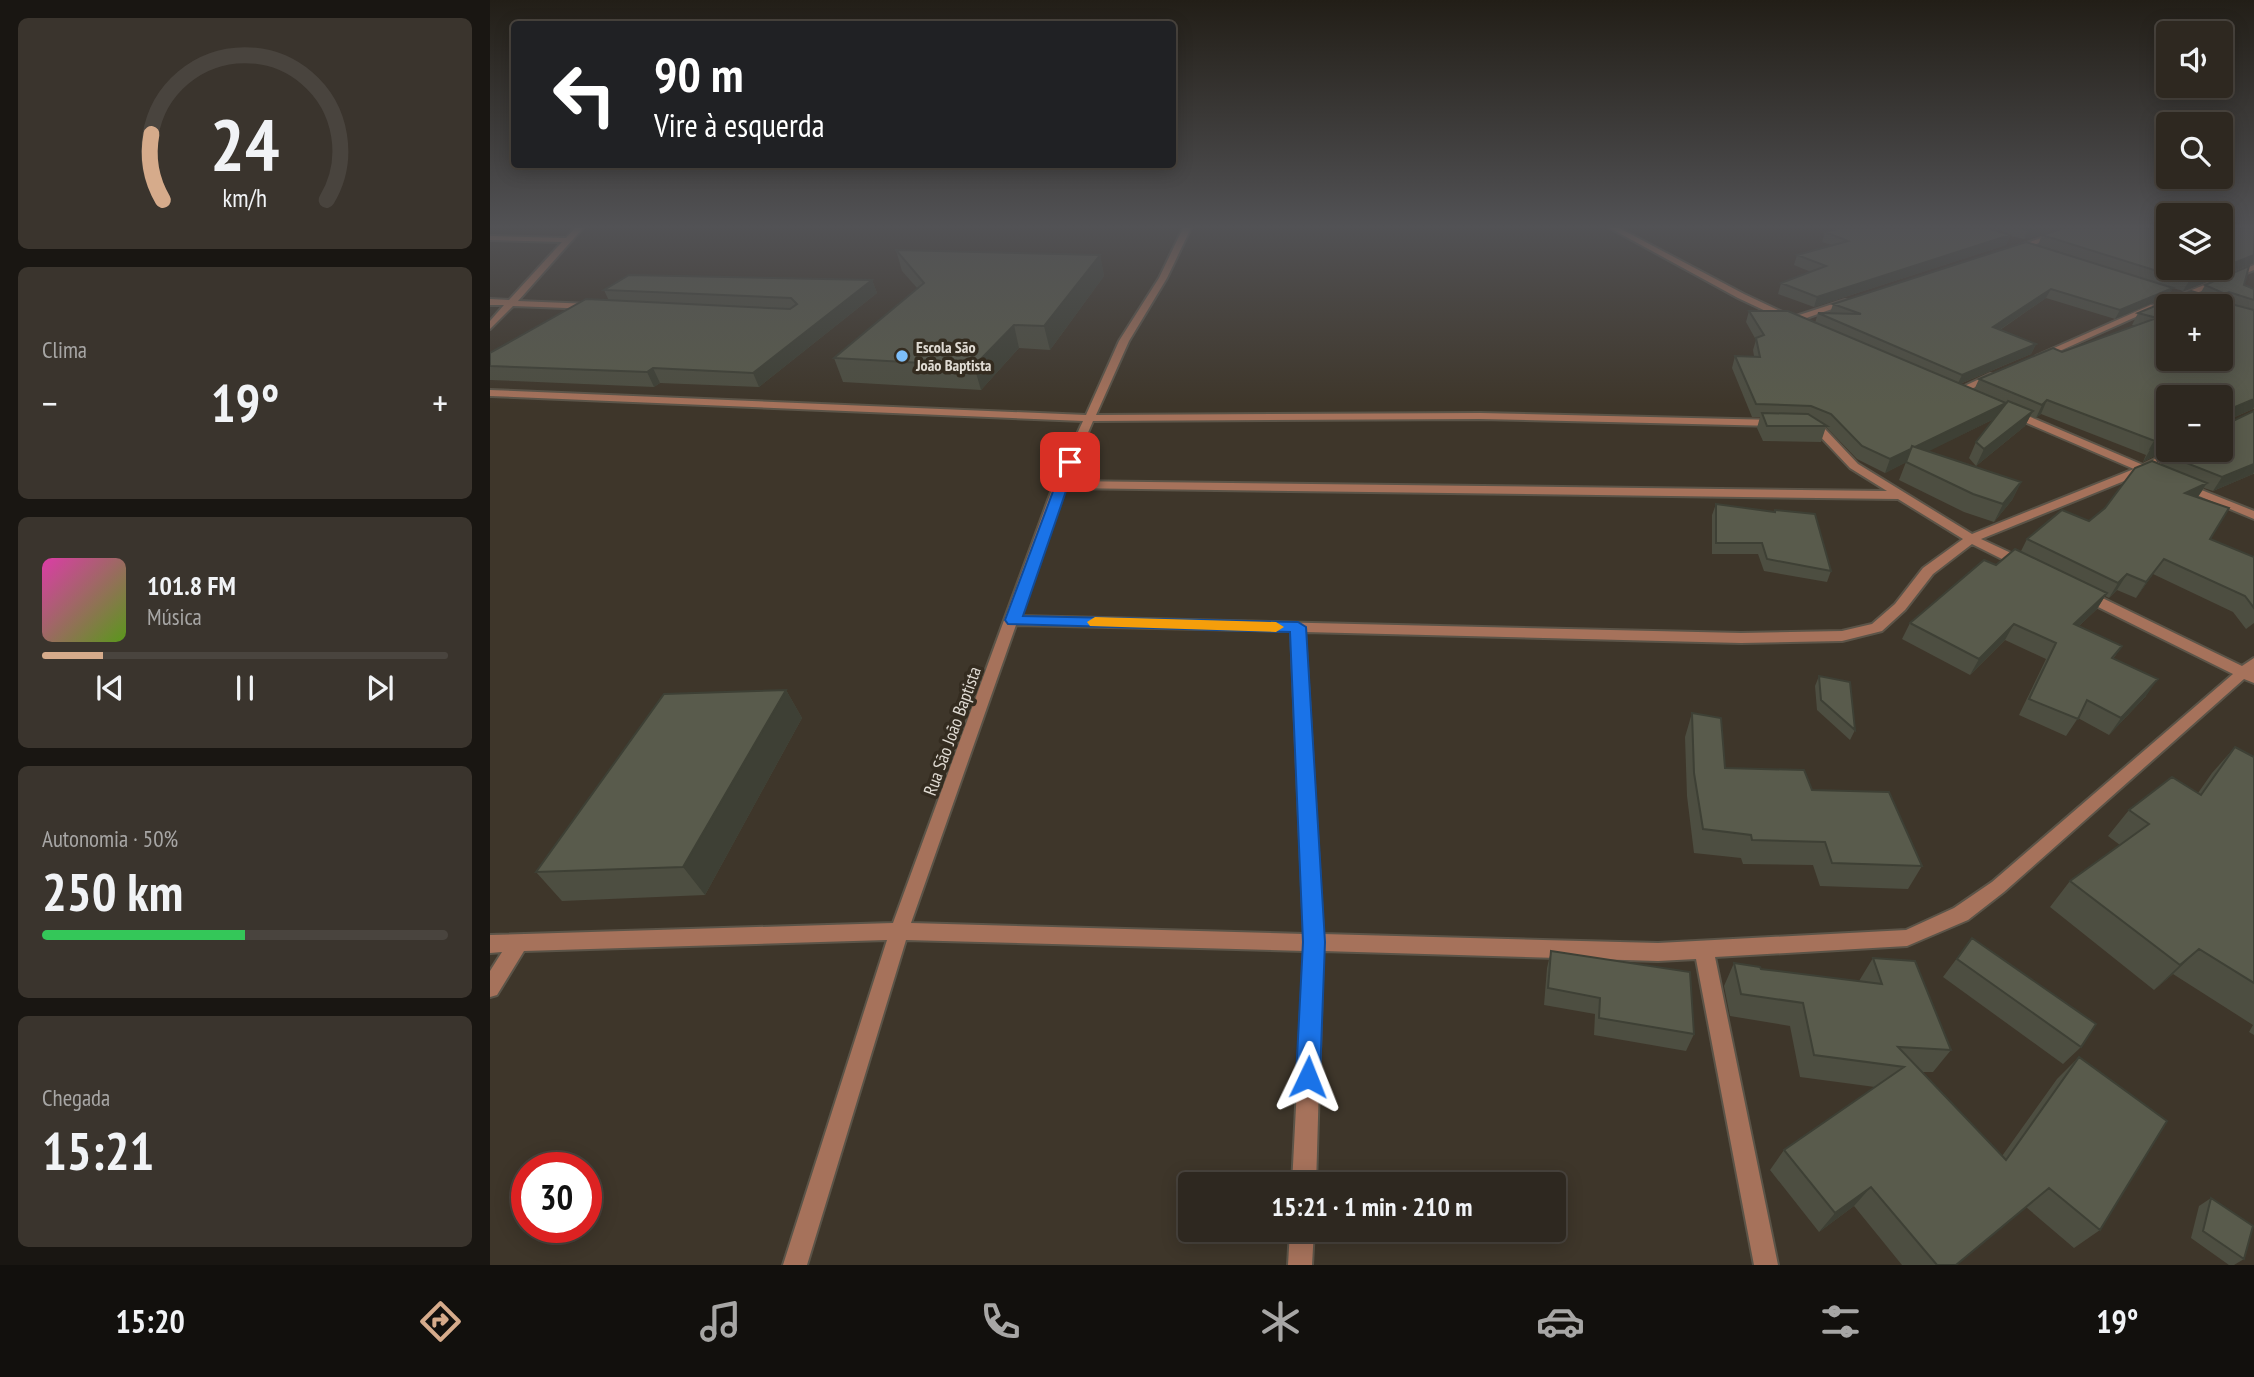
<!DOCTYPE html>
<html lang="pt">
<meta charset="utf-8">
<style>
body{margin:0;font-family:"PT Sans Narrow",sans-serif;background:#3a342d;color:#f1f3f6;height:100vh;display:flex;flex-direction:column;font-size:26px;white-space:nowrap}
*{box-sizing:border-box;margin:0}
p{font-size:23px;color:#a7a6a5}
.icon{flex:none;width:38px;height:38px;fill:none;stroke:currentColor;stroke-width:2;stroke-linecap:round;stroke-linejoin:round}
.map{position:relative;flex:1;overflow:hidden}
.drawer{display:flex;flex-direction:column;gap:18px;padding:18px;background:#191612;width:490px}
.drawer>*{flex:none}
.top-card{position:absolute;left:21px;top:21px;width:665px;height:147px;border-radius:7px;box-shadow:0 4px 18px #0003,0 0 0 2px #49443e;background:#202124;color:#fff;overflow:hidden}
.controls{position:absolute;left:1666px;top:21px;display:grid;gap:14px}
.controls a{display:grid;place-items:center;width:77px;height:77px;border-radius:7px;background:#2e2820;box-shadow:0 4px 18px #0003,0 0 0 2px #49443e;font-size:35px}
.speed{position:absolute;left:21px;top:1152px;display:flex;gap:14px;font-size:35px;font-weight:700;text-align:center}
.speed>*{display:grid;place-content:center;width:91px;height:91px;border-radius:50%;background:#2e2820;box-shadow:0 4px 18px #0003,0 0 0 2px #49443e;line-height:1}
.speed .limit{border:10px solid #d22;background:#fff;color:#111}
.pin{position:absolute;display:grid;place-items:center;width:60px;height:60px;color:#fff;margin:-30px;border-radius:14px;box-shadow:0 4px 10px #0006}
.me{position:absolute;width:77px;margin:-38px;rotate:2deg;stroke-linejoin:round;filter:drop-shadow(0 0 5px #0008)}
.turn{display:flex;align-items:center;gap:24px;height:147px;padding:0 28px;font-size:32px}
.turn .icon{width:91px;height:91px;stroke-width:2.5}
.turn b{display:block;font-size:49px;line-height:60px}
.big{font-size:52px;font-weight:600;line-height:1.1}
.drawer .widget{flex:1;display:flex;flex-direction:column;justify-content:center;gap:10px;min-width:0;padding:0 24px;border-radius:10px;background:#3a342d}
.drawer .dial{align-items:center;gap:0}
.dial svg{height:182px;overflow:visible;fill:none;stroke:#49443e;stroke-width:7;stroke-linecap:round;text-anchor:middle}
.dial text{fill:#f1f3f6;stroke:none}
.song{display:flex;align-items:center;gap:21px}
.cover{width:84px;height:84px;border-radius:10px;background:linear-gradient(135deg,hsl(320 70% 55%),hsl(90 70% 35%))}
.played{height:7px;border-radius:4px;background:linear-gradient(90deg,#d6ab8b 15%,#49443e 15%)}
.keys{display:flex;justify-content:space-around;direction:ltr}
.heat{display:flex;justify-content:space-between;align-items:center;font-size:38px;direction:ltr}
.charge{height:10px;border-radius:5px;background:linear-gradient(90deg,#34c759 50%,#49443e 0)}
.trip{position:absolute;left:688px;top:1172px;width:388px;height:70px;border-radius:7px;background:#2e2820;box-shadow:0 4px 18px #0003,0 0 0 2px #49443e;font-weight:600;line-height:70px;text-align:center}
.dock{display:flex;height:112px;justify-content:space-around;align-items:center;background:#12100d;color:#a7a6a5}
.dock .icon{width:49px;height:49px}
.dock .active{color:#d6ab8b}
.dock b{font-size:32px;color:#f1f3f6}
main{display:flex;flex:1;min-height:0}
.map>svg:first-child{display:block}
.lines{fill:none;stroke-linecap:round;stroke-linejoin:round}
.street-casing{stroke:#5b5448;stroke-width:4}
.street{fill:#a6725b;fill-rule:evenodd}
.wall{fill:#4d4e41}
.shaded-wall{fill:#3e4035}
.building{fill:#595b4c;stroke:#3e4035;stroke-width:2;fill-rule:evenodd}
.route{fill:#1a73e8;stroke:#114b97;stroke-width:2}
.slow{fill:#f59e0b}
.poi-dot{fill:#7dbef9;stroke:#342c20;stroke-width:2.5}
.labels{text-anchor:middle;dominant-baseline:central;stroke-width:7;stroke-linejoin:round;paint-order:stroke}
.far-poi-label{font-size:16px;font-weight:bold;fill:#e0dbd3;stroke:#342c20;text-anchor:start}
.street-label{font-size:18px;fill:#e0dbd3;stroke:#342c20}
</style>
<main>
<section class="drawer">
<div class="widget dial"><svg viewBox="0 0 100 80">
<path d="M14 69A42 42 0 1 1 86 69"/>
<path d="M14 69A42 42 0 0 1 9 40" stroke="#d6ab8b"/>
<text x="50" y="56" font-size="32" font-weight="700">24</text>
<text x="50" y="72" font-size="11">km/h</text>
</svg></div>
<div class="widget"><p>Clima</p>
<div class="heat"><a>−</a><b class="big">19°</b><a>+</a></div>
</div>
<div class="widget">
<div class="song"><i class="cover"></i><div><b>101.8 FM</b><p>Música</p></div></div>
<div class="played"></div>
<div class="keys"><svg class="icon" aria-label="previous" viewBox="0 0 24 24"><path d="M18 5L8 12l10 7zM5 5v14"/></svg><svg class="icon" aria-label="pause" viewBox="0 0 24 24"><path d="M8 5v14M16 5v14"/></svg><svg class="icon" aria-label="next" viewBox="0 0 24 24"><path d="M6 5l10 7-10 7zM19 5v14"/></svg></div>
</div>
<div class="widget"><p>Autonomia · 50%</p><b class="big">250 km</b><div class="charge"></div></div>
<div class="widget"><p>Chegada</p><b class="big">15:21</b></div>
</section>
<div class="map">
<svg width="1764" height="1265" viewBox="0 0 1764 1265">
<rect width="100%" height="100%" fill="#3e362a"/>
<g class="lines">
<g class="street-casing">
<path id="street" d="M85,228H93L28,301L100,304L104,307L103,309L23,306L0,329V321L14,305H0V299L19,300L72,242L0,240V236L76,238Z
M693,228H701L677,278L639,341L606,415L990,413L1286,420L1291,423L1286,426L990,419L603,421L577,481L1397,491L1360,468L1327,433L1316,427V423H1324L1335,429L1368,464L1482,534L1644,469L1516,414V410H1524L1653,465L1683,450H1696L1661,469L1660,472L1654,473L1491,539L1538,561L1539,564L1538,567H1528L1482,544L1443,574L1415,610L1392,631L1352,641L1251,643L815,632L833,934L1168,943L1416,930L1464,908L1502,882L1743,674L1590,598L1588,595L1590,592H1600L1752,666L1764,658V683L1754,679L1514,892L1478,920L1417,946L1225,957L1288,1265H1264L1206,959L1168,961L833,951L826,1185H802L814,951L416,940L317,1265H293L397,940L34,951L7,995L0,997V971L12,952L0,953V935L403,923L564,484L593,421L0,396V390L596,415L629,341L669,278ZM575,488L1408,499L1473,539L1433,568L1405,604L1382,624L1352,631L1251,633L529,616ZM526,625L801,631L814,934L421,923Z
M1120,228H1129L1254,294L1303,317L1355,300L1362,302L1305,322H1299L1248,298Z
M1579,228H1589L1527,251L1520,249Z
M1764,265V270L1689,300L1682,298Z
M1661,305L1668,307L1554,358L1546,356Z
M1500,374L1508,376L1473,393L1464,391Z
M1694,483L1764,511V519L1690,488V484Z
M800,1230H824L822,1265H798Z"/>
</g>
<use href="#street" class="street"/>
</g>
<path class="wall" d="M1351,228H1764V263H1763L1693,291L1683,288L1677,297L1625,319L1556,298L1510,330L1546,344L1541,354L1470,384L1484,390L1489,379L1646,326L1642,325L1648,313L1710,294L1715,285H1754L1764,289V409H1763L1738,420V421L1741,422L1764,411V474H1763L1723,491L1714,488L1708,497L1720,539L1764,557V623L1756,629L1743,612L1663,574L1646,598L1627,590L1619,598L1615,596L1607,609L1589,626L1632,646L1623,659L1656,696L1619,735L1588,718L1576,736L1529,715L1556,659L1515,640L1480,675L1412,639L1420,623L1506,565L1531,551L1537,539L1599,521L1670,465L1676,455L1731,450L1678,397V449L1653,462L1656,455L1551,414L1546,418L1540,416L1535,426L1486,466L1479,458L1486,442L1504,419L1438,451L1531,482L1522,500L1504,522L1474,512L1409,480L1416,462L1395,473L1367,459L1336,427L1331,442L1273,441L1267,428L1270,417H1262L1242,368L1245,356H1264L1263,350L1266,340L1256,322L1259,311L1325,323L1328,313H1340L1343,304L1655,279L1548,245L1552,235L1560,233L1534,239L1520,236L1516,245L1324,307L1288,294L1291,283L1321,272L1304,265L1307,255L1342,245L1332,242L1335,232Z
M406,250L610,255L614,276L560,350L529,348L491,390L353,382L344,358L428,289L412,271Z
M382,280L387,293L269,387L170,383L164,387L0,380V353L119,301L114,290Z
M1226,504L1284,512L1285,510L1341,571L1337,582L1274,571L1268,554H1222V515Z
M1329,676L1365,730L1360,740L1327,710L1325,686Z
M296,690L312,718L215,895L72,901L46,872Z
M1202,713L1235,768L1322,790L1432,866L1418,889L1330,886L1323,865L1253,864L1251,858L1204,853L1197,796L1195,737Z
M1745,747L1764,757V1035L1759,1032L1763,1025L1683,974L1664,990L1560,907L1580,881L1630,845L1618,836L1639,810L1708,793L1722,773Z
M1482,938L1591,1047L1573,1064L1453,977Z
M1061,951L1204,1034L1196,1051L1104,1035L1105,1014L1054,1005L1057,968Z
M1383,958L1461,1050L1443,1072H1431L1512,1156L1567,1079L1589,1057L1610,1230L1584,1248L1536,1207L1466,1265H1412L1364,1206L1329,1232L1280,1170L1294,1150L1385,1087L1310,1077L1300,1026L1240,1016L1234,986L1244,963L1271,969L1369,981Z
M1721,1198L1754,1259L1744,1265H1739L1701,1238L1709,1206Z"/>
<path class="shaded-wall" d="M1546,228H1579L1534,239L1538,230Z
M1520,235L1516,245L1324,307L1327,297Z
M610,255L614,276L560,350L554,326Z
M1764,255L1763,263L1693,291L1699,281Z
M382,280L387,293L269,387L263,373Z
M1683,288L1677,297L1625,319L1630,310Z
M1561,289L1556,298L1499,337L1503,327Z
M524,325L529,348L491,390L484,366Z
M1546,344L1541,354L1467,385L1472,375Z
M163,368L170,383L164,387L157,372Z
M1764,399V407L1763,409L1731,423L1738,410Z
M1557,400L1551,414L1546,418L1552,405Z
M1516,403L1510,416L1395,473L1400,459Z
M1543,411L1535,426L1486,466L1494,449Z
M1678,440V449L1653,462L1661,448Z
M1764,464V472L1763,474L1723,491L1732,477Z
M1531,482L1522,500L1504,522L1513,504Z
M1717,483L1707,498L1695,493Z
M1674,559L1663,574L1646,598L1656,582Z
M1637,574L1627,590L1619,598L1628,583Z
M1617,593L1607,609L1574,640L1584,624Z
M1524,624L1515,640L1480,675L1489,659Z
M1668,679L1656,696L1619,735L1631,718Z
M296,690L312,718L215,895L193,867Z
M1709,949L1683,974L1664,990L1690,965Z
M1381,1187L1364,1206L1329,1232L1345,1213Z"/>
<path class="building" d="M1351,228H1498L1520,235L1327,297L1291,283L1336,266L1307,255L1358,241L1335,232Z
M1529,228H1546L1538,230Z
M1574,228H1678V268H1731V228H1764V255L1699,281L1552,235Z
M1536,242L1683,288L1630,310L1561,289L1503,327L1546,344L1472,375L1328,313L1371,314L1343,304Z
M406,250L610,255L554,326L524,325L484,366L344,358L434,283Z
M1759,266L1754,285L1764,289V300L1739,292L1735,294L1715,285Z
M139,275L382,280L263,373L163,368L157,372L0,366V353L96,299L300,309L307,304L301,298L114,290Z
M1701,291L1721,297L1735,295L1737,303L1764,310V399L1738,410V421L1741,422L1764,411V464L1732,477L1676,455L1686,450H1731V397H1678V440L1661,448L1665,441L1557,400L1552,405L1489,379L1563,348L1572,352L1667,318L1648,313ZM1678,306H1731V359H1678Z
M1259,311H1298L1516,403L1425,447L1422,446L1421,449L1400,459L1372,446L1341,414L1321,406L1266,404L1245,356L1270,357L1266,338L1274,335Z
M1518,401L1543,411L1494,449L1486,442Z
M1272,413L1318,414L1337,426H1277Z
M1422,446L1531,482L1513,504L1483,494L1416,462Z
M1662,461L1717,483L1695,493L1739,508L1720,539L1764,557V608L1755,596L1674,559L1656,582L1637,574L1628,583L1537,539L1572,510L1599,521L1615,508L1645,468Z
M1226,504L1285,512V510L1325,514L1341,571L1277,559L1272,543H1226Z
M1525,549L1617,593L1584,624L1632,646L1622,658L1668,679L1631,718L1597,700L1588,719L1539,699L1566,643L1524,624L1489,659L1420,623L1494,560L1506,565Z
M1329,676L1360,682L1365,730L1331,700Z
M296,690L193,867L46,872L174,694Z
M1202,713L1231,718L1235,768L1314,770L1322,790L1399,792L1432,866L1342,863L1335,842L1262,840L1261,835L1213,829L1204,773Z
M1745,747L1764,757V983L1709,949L1690,965L1580,881L1659,824L1639,810L1682,777L1711,795Z
M1482,938L1606,1024L1591,1047L1467,959Z
M1061,951L1200,972L1204,1034L1109,1018L1110,998L1058,988Z
M1383,958L1425,961L1461,1050L1408,1047L1516,1160L1589,1057L1677,1121L1610,1230L1559,1188L1466,1265H1447L1381,1187L1345,1213L1294,1150L1414,1067L1324,1055L1313,1003L1251,994L1244,963L1270,967L1271,969L1392,984Z
M1721,1198L1763,1226L1754,1259L1713,1231Z"/>
<linearGradient id="sky" x2="0" y2="1"><stop stop-color="#221e17"/><stop offset="0.56" stop-color="#525255"/><stop offset="1" stop-color="#525255" stop-opacity="0"/></linearGradient>
<rect width="1764" height="405" fill="url(#sky)"/>
<path class="route" d="M580,458L586,462L533,616L808,622L816,627L835,942L830,1077L827,1086L818,1089L810,1086L806,1077L813,942L800,632L518,624L515,620L574,462Z"/>
<path class="slow" d="M605,617L786,622L794,627L786,632L600,626L597,622Z"/>
<circle class="poi-dot" cx="412" cy="356" r="7"/>
<g class="labels">
<g class="far-poi-label">
<text x="426" y="347">Escola São<tspan x="426" dy="18">João Baptista</tspan></text>
</g>
<g class="street-label">
<text transform="translate(462 731) rotate(-70)">Rua São João Baptista</text>
</g>
</g>
</svg>
<div class="controls">
<a><svg class="icon" aria-label="sound" viewBox="0 0 24 24"><path d="M4 9h4l5-4v14l-5-4H4zM17 9q2 3 0 6"/></svg></a>
<a><svg class="icon" aria-label="search" viewBox="0 0 24 24"><circle cx="10" cy="10" r="6"/><path d="M15 15l6 6"/></svg></a>
<a><svg class="icon" aria-label="layers" viewBox="0 0 24 24"><path d="M12 4l9 5-9 5-9-5zM3 14l9 5 9-5"/></svg></a>
<a>+</a>
<a>−</a>
</div>
<div class="speed"><div class="limit">30</div></div>
<div class="pin" style="left:580px;top:462px;background:#d93025"><svg class="icon" aria-label="arrive" viewBox="0 0 24 24"><path d="M6 21V4h12l-3 4 3 4H6"/></svg></div>
<svg class="me" style="left:818px;top:1077px" viewBox="-20 -20 40 40"><path d="M0-17L14 15 0 8-14 15z" fill="#1a73e8" stroke="#fff" stroke-width="4"/></svg>
<div class="trip">15:21 · 1 min · 210 m</div>
<div class="top-card">
<div class="turn"><svg class="icon" aria-label="left" viewBox="0 0 24 24"><path d="M17 20v-9H6M10 6l-5 5 5 5"/></svg><div><b>90 m</b>Vire à esquerda</div></div>
</div>
</div>
</main>
<nav class="dock">
<b>15:20</b>
<svg class="icon active" aria-label="directions" viewBox="0 0 24 24"><path d="M12 3l9 9-9 9-9-9zM9 14v-3h6M13 9l2 2-2 2"/></svg>
<svg class="icon" aria-label="music" viewBox="0 0 24 24"><path d="M9 18V5l10-2v13"/><circle cx="6" cy="18" r="3"/><circle cx="16" cy="16" r="3"/></svg>
<svg class="icon" aria-label="phone" viewBox="0 0 24 24"><path d="M5 4h4l2 5-3 2q2 4 5 5l2-3 5 2v4C11 20 4 13 5 4z"/></svg>
<svg class="icon" aria-label="climate" viewBox="0 0 24 24"><path d="M12 3v18M4 7l16 10M4 17L20 7"/></svg>
<svg class="icon" aria-label="car" viewBox="0 0 24 24"><path d="M5 17H2v-5l4-1 3-4h7l3 4 3 1v5h-3M9 17h6M6 11h13"/><circle cx="7" cy="17" r="2"/><circle cx="17" cy="17" r="2"/></svg>
<svg class="icon" aria-label="filters" viewBox="0 0 24 24"><path d="M4 7h16M4 17h16"/><circle cx="9" cy="7" r="2"/><circle cx="15" cy="17" r="2"/></svg>
<b>19°</b>
</nav>
